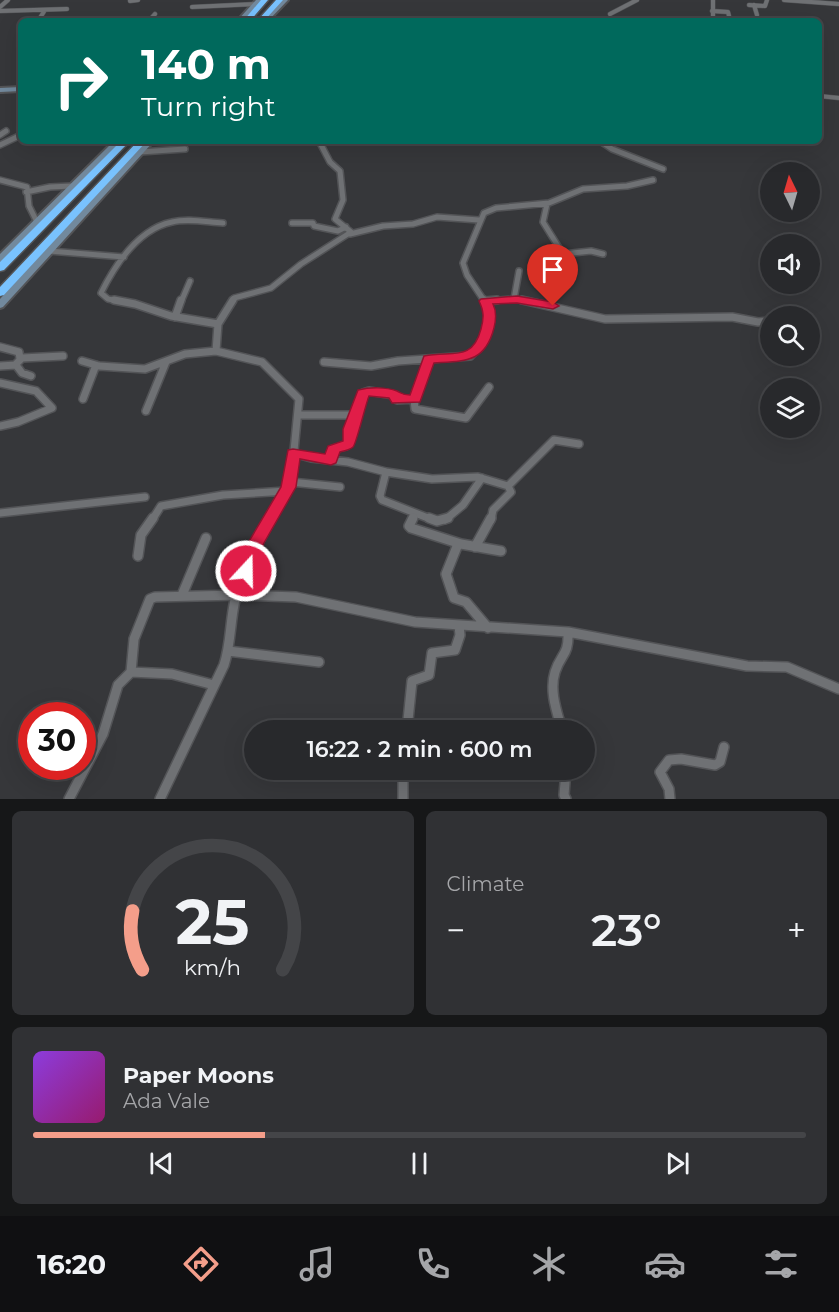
<!DOCTYPE html>
<meta charset="utf-8">
<style>
body{margin:0;font-family:Montserrat,sans-serif;background:#303134;color:#f1f3f6;height:100vh;display:flex;flex-direction:column;font-size:22px;white-space:nowrap}
*{box-sizing:border-box;margin:0}
p{font-size:20px;color:#a5a6a9}
.icon{flex:none;width:33px;height:33px;fill:none;stroke:currentColor;stroke-width:2;stroke-linecap:round;stroke-linejoin:round}
.map{position:relative;height:799px;overflow:hidden}
.sheet{display:flex;flex-direction:column;gap:12px;padding:12px;background:#161718;flex:1}
.sheet>*{flex:none}
.top-card{position:absolute;left:18px;top:18px;width:804px;height:126px;border-radius:9px;box-shadow:0 6px 24px #0002,0 0 0 2px #444548;background:#00695c;color:#fff;overflow:hidden}
.needle{width:39px;rotate:355deg}
.tools{position:absolute;left:760px;top:162px;display:grid;gap:12px}
.tools a{display:grid;place-items:center;width:60px;height:60px;border-radius:50%;background:#28292c;box-shadow:0 6px 24px #0002,0 0 0 2px #444548;font-size:30px}
.speed{position:absolute;left:18px;top:702px;display:flex;gap:12px;font-size:30px;font-weight:700;text-align:center}
.speed>*{display:grid;place-content:center;width:78px;height:78px;border-radius:50%;background:#28292c;box-shadow:0 6px 24px #0002,0 0 0 2px #444548;line-height:1}
.speed .limit{border:9px solid #d22;background:#fff;color:#111}
.pin{position:absolute;display:grid;place-items:center;width:51px;height:51px;color:#fff;margin:-62px -26px;border-radius:50% 50% 50% 0;rotate:-45deg;box-shadow:0 0 6px #0007}
.pin .icon{rotate:45deg}
.me{position:absolute;width:66px;margin:-33px;rotate:21deg;stroke-linejoin:round;filter:drop-shadow(0 0 4px #0008)}
.turn{display:flex;align-items:center;gap:21px;height:126px;padding:0 24px;font-size:27px}
.turn .icon{width:78px;height:78px;stroke-width:2.5}
.turn b{display:block;font-size:42px;line-height:51px}
.big{font-size:45px;font-weight:600;line-height:1.1}
.sheet .tile{flex:1;display:flex;flex-direction:column;justify-content:center;gap:9px;min-width:0;padding:0 21px;border-radius:9px;background:#303134}
.sheet .dial{align-items:center;gap:0}
.dial svg{height:156px;overflow:visible;fill:none;stroke:#444548;stroke-width:7;stroke-linecap:round;text-anchor:middle}
.dial text{fill:#f1f3f6;stroke:none}
.song{display:flex;align-items:center;gap:18px}
.cover{width:72px;height:72px;border-radius:9px;background:linear-gradient(135deg,hsl(270 70% 55%),hsl(320 70% 35%))}
.played{height:6px;border-radius:3px;background:linear-gradient(90deg,#f49e8a 30%,#444548 30%)}
.keys{display:flex;justify-content:space-around;direction:ltr}
.heat{display:flex;justify-content:space-between;align-items:center;font-size:33px;direction:ltr}
.sheet .tiles{flex:1;display:grid;gap:12px;grid-template-columns:1fr 1fr}
.tile:last-child{grid-column:span 2}
.trip{position:absolute;left:244px;top:720px;width:351px;height:60px;border-radius:30px;background:#28292c;box-shadow:0 6px 24px #0002,0 0 0 2px #444548;font-weight:600;line-height:60px;text-align:center}
.dock{display:flex;height:96px;justify-content:space-around;align-items:center;background:#101012;color:#a5a6a9}
.dock .icon{width:42px;height:42px}
.dock .current{color:#f49e8a}
.dock b{font-size:27px;color:#f1f3f6}
.map>svg:first-child{display:block}
.lines{fill:none;stroke-linecap:round;stroke-linejoin:round}
.street-far3-casing{stroke:#535457;stroke-width:5}
.street-far2-casing{stroke:#535457;stroke-width:8}
.street-far1-casing{stroke:#535457;stroke-width:10}
.street-casing{stroke:#535457;stroke-width:12}
.secondary-casing{stroke:#535457;stroke-width:4}
.highway-casing{stroke:#535457;stroke-width:3}
.street-far3{stroke:#6f7174;stroke-width:4}
.street-far2{stroke:#6f7174;stroke-width:5}
.street-far1{stroke:#6f7174;stroke-width:7}
.street{stroke:#6f7174;stroke-width:9}
.secondary{fill:#72899d;fill-rule:evenodd}
.highway{fill:#79c2fe;fill-rule:evenodd}
.route{fill:#e11d48;stroke:#92132f;stroke-width:1.5}
</style>
<div class="map">
<svg width="839" height="799" viewBox="0 0 839 799">
<rect width="100%" height="100%" fill="#36373a"/>
<g class="lines">
<g class="street-far3-casing">
<path id="street-far3" d="M713,0V21
M784,0L839,4
M130,1L138,0
M749,5L765,6L767,0
M754,5L757,15
M0,7L8,0
M192,7L256,4
M0,11L67,9
M712,11L728,12L730,20
M610,14L637,0
M38,21L45,10
M149,21L155,14
M819,96L839,98
M4,132L6,131"/>
</g>
<g class="street-far2-casing">
<path id="street-far2" d="M0,135L6,131
M600,141L612,149L663,169
M0,145L21,135
M140,152L185,149
M0,180L27,187L29,206L37,222
M26,192L50,187L72,186
M547,204L543,222L563,254L591,251L603,254
M292,223H313L314,226L338,231L346,227
M350,234L383,226L413,224L437,217L479,220
M49,251L124,257
M514,299L519,271
M485,301L514,299L532,302
M123,302L108,299L101,293C115,265 138,229 172,222C188,218 206,222 223,223
M181,302L190,281
M232,302L234,298L271,288L301,264L351,232L335,219L343,200L340,171L330,162L319,141
M485,302L467,275L463,263L484,213L496,208L549,203L583,189L627,186L653,180"/>
</g>
<g class="street-far1-casing">
<path id="street-far1" d="M114,300L135,304L171,316L218,324
M233,300L218,324L216,351L262,362L299,399L291,482L270,520
M522,300L605,319L732,317L758,322L771,321
M485,301L497,300
M175,317L181,300
M0,347L19,352L20,359
M82,361L99,366L145,369L185,354L216,351
M324,362L371,366L398,361L470,356C487,340 496,322 484,300
M15,365L22,358L63,356
M0,366L16,365L22,373L31,376
M0,383L36,391L52,408L18,422L0,426
M83,399L96,365
M414,399L415,409L466,418L489,387
M146,411L166,362
M298,415H356
M293,453L311,458L348,462L386,472L432,479L478,477L508,486L511,492L493,510L491,520
M331,460L333,449L346,446L350,442L351,429L363,393L369,391L394,395L397,400L415,399L429,359
M386,472L380,496L382,500L433,520
M291,482L340,487
M508,486L554,440L579,444
M0,513L145,497
M152,520L161,506L223,495L287,491
M412,520L415,513
M445,520L463,505L482,478"/>
</g>
<g class="street-casing">
<path id="street" d="M413,518L409,526L411,528L461,544L501,551
M429,518L437,521L448,518
M458,544L446,574L454,598L466,602L488,628
M475,547L491,518
M138,556L141,535L153,518
M182,595L206,538
M228,651L319,662
M131,672L172,674L214,685
M407,730L412,681L429,675L432,653L455,650L460,635L459,626
M562,730C557,712 549,691 555,672C561,653 569,656 568,632
M403,770V799
M566,770L564,795L566,799
M69,799L103,734L118,685L131,672L134,639L150,599L155,597L238,595L296,597L415,622L568,632L747,666L787,667L839,689
M160,799L224,665C231,644 230,621 235,600C243,571 257,544 271,518
M670,799L669,789L660,772L669,760L681,759L715,765L720,762L724,747"/>
</g>
<g class="secondary-casing">
<path id="secondary" d="M256,0H262L243,21H237Z
M282,0H288L268,21H262Z
M21,87V91L0,92V88Z
M114,141H122L3,261L0,262V254Z
M146,141H154L3,307L0,308V299Z"/>
</g>
<g class="highway-casing">
<path id="highway" d="M261,0H268L250,21H243Z
M276,0H283L264,21H257Z
M121,141H130L4,270L0,271V262Z
M138,141H147L4,295L0,296V287Z"/>
</g>
<use href="#street-far3" class="street-far3"/>
<use href="#street-far2" class="street-far2"/>
<use href="#street-far1" class="street-far1"/>
<use href="#street" class="street"/>
<use href="#secondary" class="secondary"/>
<use href="#highway" class="highway"/>
</g>
<path class="route" d="M517,296L553,302L559,306L553,309L517,303L493,304C497,312 496,320 494,328C485,363 465,361 434,363L420,402L392,403L389,398L369,396C366,403 356,445 353,447C350,450 344,451 340,452L336,463L331,465L300,459L296,487L264,543L254,571L251,575H240L238,571L248,543L281,487L288,450L293,449L325,454L328,446L343,441V429L358,390C370,387 386,387 397,391C403,394 403,395 410,395L424,356C451,350 472,363 481,329C484,318 484,311 479,301L481,299Z"/>
</svg>
<div class="tools">
<a><svg class="needle" viewBox="-14 -14 28 28"><path d="M0-13l5 13h-10z" fill="#e53935"/><path d="M0 13l5-13h-10z" fill="#a5a6a9"/></svg></a>
<a><svg class="icon" aria-label="sound" viewBox="0 0 24 24"><path d="M4 9h4l5-4v14l-5-4H4zM17 9q2 3 0 6"/></svg></a>
<a><svg class="icon" aria-label="search" viewBox="0 0 24 24"><circle cx="10" cy="10" r="6"/><path d="M15 15l6 6"/></svg></a>
<a><svg class="icon" aria-label="layers" viewBox="0 0 24 24"><path d="M12 4l9 5-9 5-9-5zM3 14l9 5 9-5"/></svg></a>
</div>
<div class="speed"><div class="limit">30</div></div>
<div class="pin" style="left:553px;top:306px;background:#d93025"><svg class="icon" aria-label="arrive" viewBox="0 0 24 24"><path d="M6 21V4h12l-3 4 3 4H6"/></svg></div>
<svg class="me" style="left:246px;top:571px" viewBox="-20 -20 40 40"><circle r="17" fill="#e11d48" stroke="#fff" stroke-width="3"/><path d="M0-11L8 9 0 5-8 9z" fill="#fff"/></svg>
<div class="trip">16:22 · 2 min · 600 m</div>
<div class="top-card">
<div class="turn"><svg class="icon" aria-label="right" viewBox="0 0 24 24"><path d="M7 20v-9h11M14 6l5 5-5 5"/></svg><div><b>140 m</b>Turn right</div></div>
</div>
</div>
<section class="sheet">
<div class="tiles">
<div class="tile dial"><svg viewBox="0 0 100 80">
<path d="M14 69A42 42 0 1 1 86 69"/>
<path d="M14 69A42 42 0 0 1 9 39" stroke="#f49e8a"/>
<text x="50" y="56" font-size="32" font-weight="700">25</text>
<text x="50" y="72" font-size="11">km/h</text>
</svg></div>
<div class="tile"><p>Climate</p>
<div class="heat"><a>−</a><b class="big">23°</b><a>+</a></div>
</div>
<div class="tile">
<div class="song"><i class="cover"></i><div><b>Paper Moons</b><p>Ada Vale</p></div></div>
<div class="played"></div>
<div class="keys"><svg class="icon" aria-label="previous" viewBox="0 0 24 24"><path d="M18 5L8 12l10 7zM5 5v14"/></svg><svg class="icon" aria-label="pause" viewBox="0 0 24 24"><path d="M8 5v14M16 5v14"/></svg><svg class="icon" aria-label="next" viewBox="0 0 24 24"><path d="M6 5l10 7-10 7zM19 5v14"/></svg></div>
</div>
</div>
</section>
<nav class="dock">
<b>16:20</b>
<svg class="icon current" aria-label="directions" viewBox="0 0 24 24"><path d="M12 3l9 9-9 9-9-9zM9 14v-3h6M13 9l2 2-2 2"/></svg>
<svg class="icon" aria-label="music" viewBox="0 0 24 24"><path d="M9 18V5l10-2v13"/><circle cx="6" cy="18" r="3"/><circle cx="16" cy="16" r="3"/></svg>
<svg class="icon" aria-label="phone" viewBox="0 0 24 24"><path d="M5 4h4l2 5-3 2q2 4 5 5l2-3 5 2v4C11 20 4 13 5 4z"/></svg>
<svg class="icon" aria-label="climate" viewBox="0 0 24 24"><path d="M12 3v18M4 7l16 10M4 17L20 7"/></svg>
<svg class="icon" aria-label="car" viewBox="0 0 24 24"><path d="M5 17H2v-5l4-1 3-4h7l3 4 3 1v5h-3M9 17h6M6 11h13"/><circle cx="7" cy="17" r="2"/><circle cx="17" cy="17" r="2"/></svg>
<svg class="icon" aria-label="filters" viewBox="0 0 24 24"><path d="M4 7h16M4 17h16"/><circle cx="9" cy="7" r="2"/><circle cx="15" cy="17" r="2"/></svg>
</nav>
